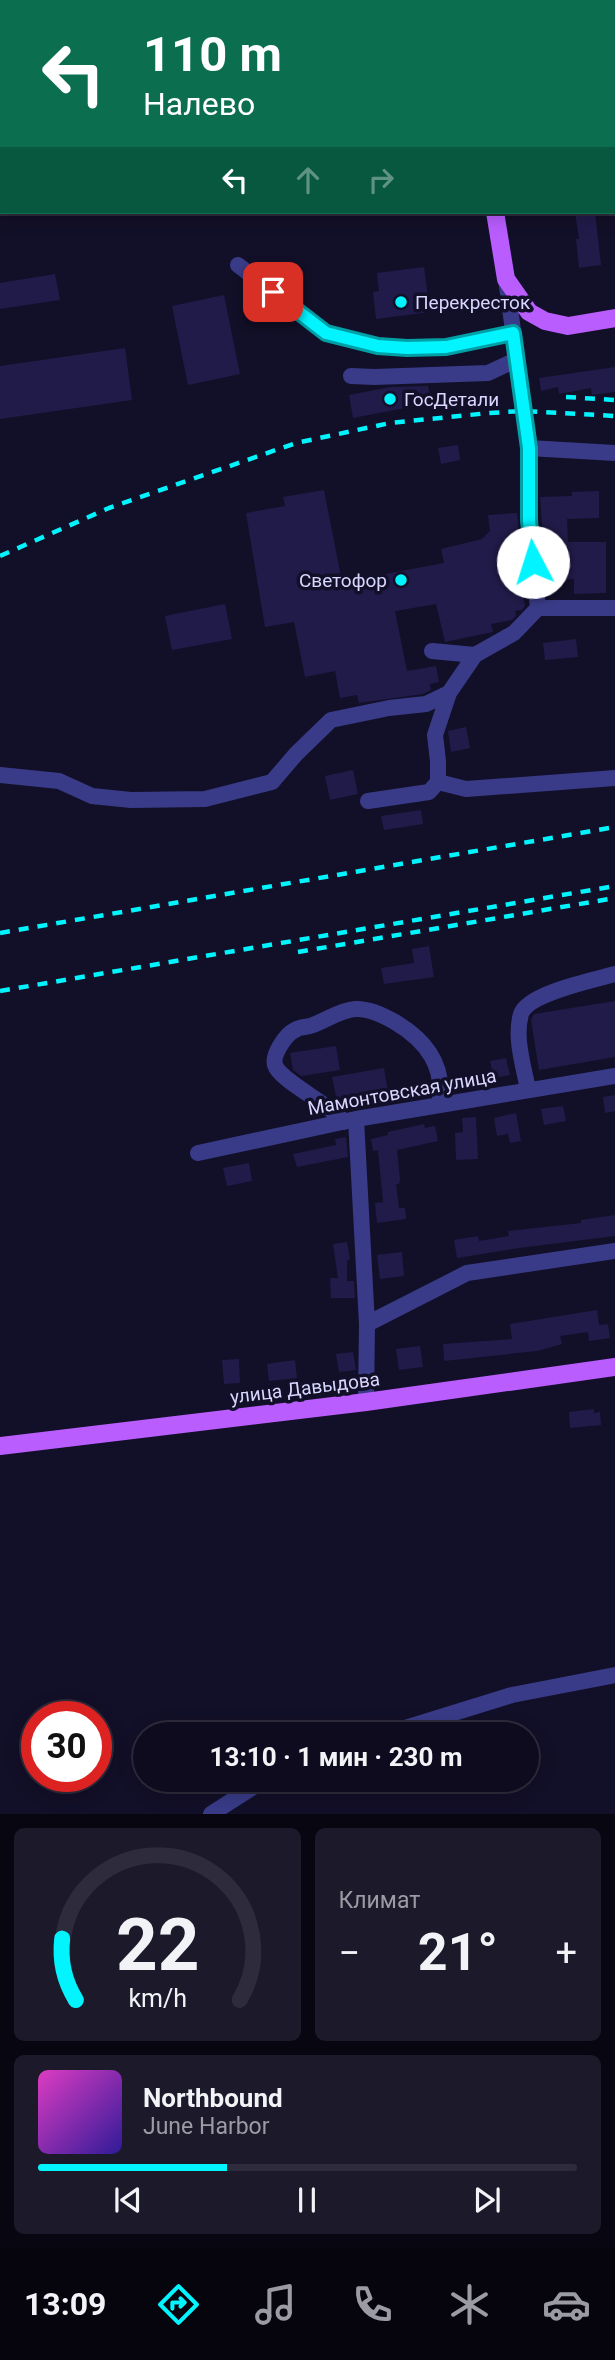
<!DOCTYPE html>
<html lang="ru">
<meta charset="utf-8">
<style>
body{margin:0;font-family:Roboto,sans-serif;background:#1c192b;color:#f1f3f6;height:100vh;display:flex;flex-direction:column;font-size:26px;white-space:nowrap}
*{box-sizing:border-box;margin:0}
p{font-size:23px;color:#9b9ba4}
.icon{flex:none;width:38px;height:38px;fill:none;stroke:currentColor;stroke-width:2;stroke-linecap:round;stroke-linejoin:round}
.map{position:relative;height:1814px;overflow:hidden}
.side{display:flex;flex-direction:column;gap:14px;padding:14px;background:#080610;flex:1}
.side>*{flex:none}
.hud{position:absolute;left:0px;top:0px;width:616px;height:214px;box-shadow:0 4px 18px #0003,0 0 0 2px #2e2b3c;background:#0b6e4f;color:#fff;overflow:hidden}
.speed{position:absolute;left:21px;top:1701px;display:flex;gap:14px;font-size:35px;font-weight:700;text-align:center}
.speed>*{display:grid;place-content:center;width:91px;height:91px;border-radius:50%;background:#0e0b1e;box-shadow:0 4px 18px #0003,0 0 0 2px #2e2b3c;line-height:1}
.speed .limit{border:10px solid #d22;background:#fff;color:#111}
.pin{position:absolute;display:grid;place-items:center;width:60px;height:60px;color:#fff;margin:-30px;border-radius:14px;box-shadow:0 4px 10px #0006}
.me{position:absolute;width:77px;margin:-38px;rotate:355deg;stroke-linejoin:round;filter:drop-shadow(0 0 5px #0008)}
.turn{display:flex;align-items:center;gap:24px;height:147px;padding:0 28px;font-size:32px}
.turn .icon{width:91px;height:91px;stroke-width:2.5}
.turn b{display:block;font-size:49px;line-height:60px}
.lanes{display:flex;align-items:center;height:66px;padding:0 28px;background:#0003;justify-content:center;gap:35px;direction:ltr}
.lanes .off{opacity:.35}
.big{font-size:52px;font-weight:700;line-height:1.1}
.side .widget{flex:1;display:flex;flex-direction:column;justify-content:center;gap:10px;min-width:0;padding:0 24px;border-radius:10px;background:#1c192b}
.side .dial{align-items:center;gap:0}
.dial svg{height:182px;overflow:visible;fill:none;stroke:#2e2b3c;stroke-width:7;stroke-linecap:round;text-anchor:middle}
.dial text{fill:#f1f3f6;stroke:none}
.song{display:flex;align-items:center;gap:21px}
.cover{width:84px;height:84px;border-radius:10px;background:linear-gradient(135deg,hsl(310 70% 55%),hsl(250 70% 35%))}
.played{height:7px;border-radius:4px;background:linear-gradient(90deg,#02f5ff 35%,#2e2b3c 35%)}
.keys{display:flex;justify-content:space-around;direction:ltr}
.heat{display:flex;justify-content:space-between;align-items:center;font-size:38px;direction:ltr}
.side .tiles{flex:1;display:grid;gap:14px;grid-template-columns:1fr 1fr}
.widget:last-child{grid-column:span 2}
.trip{position:absolute;left:133px;top:1722px;width:406px;height:70px;border-radius:35px;background:#0e0b1e;box-shadow:0 4px 18px #0003,0 0 0 2px #2e2b3c;font-weight:700;line-height:70px;text-align:center}
.dock{display:flex;height:112px;justify-content:space-around;align-items:center;background:#06040c;color:#9b9ba4}
.dock .icon{width:49px;height:49px}
.dock .selected{color:#02f5ff}
.dock b{font-size:32px;color:#f1f3f6}
.map>svg:first-child{display:block}
.building{fill:#211b4a}
.lines{fill:none;stroke-linecap:round;stroke-linejoin:round}
.minor{stroke:#393b88;stroke-width:16}
.major{stroke:#b95dff;stroke-width:18}
.rail{stroke:#02f5ff;stroke-width:4.5;stroke-dasharray:10 9;stroke-linecap:butt}
.route-casing{stroke:#019fa6;stroke-width:18}
.route{stroke:#02f5ff;stroke-width:12}
.poi-dot{fill:#02f5ff;stroke:#120f28;stroke-width:2.5}
.labels{text-anchor:middle;dominant-baseline:central;stroke-width:7;stroke-linejoin:round;paint-order:stroke}
.poi-label{font-size:19px;fill:#d9d6ff;stroke:#120f28;text-anchor:start}
.street-label{font-size:19px;fill:#d9d6ff;stroke:#120f28}
</style>
<div class="map">
<svg width="615" height="1814" viewBox="0 0 615 1814">
<rect width="100%" height="100%" fill="#120f28"/>
<path class="building" d="M575,212H595L601,265L579,268L576,239H579Z
M424,267L430,312L376,319L373,292L379,291L377,273Z
M55,274L60,300L0,309V283Z
M224,295L240,374L188,385L172,306Z
M125,348L132,400L0,419V366Z
M615,367V392L592,395L591,388L559,394L558,387L541,391L539,378Z
M428,386L431,403L353,418L349,395L390,387Z
M458,445L460,460L441,464L438,448Z
M324,490L342,582L444,563L441,549L482,539L490,531L488,515L517,513L525,589H522L525,606L522,610L515,611L516,616L512,620L491,624L493,632L445,642L436,604L395,611L407,671L436,666L439,682L430,684L431,690L423,694L359,703L357,695L340,698L335,671L305,677L294,622L265,627L246,513L285,506L283,497Z
M599,491V518L567,519L568,542H606V593L574,594V579L546,580L540,497L572,496V492Z
M225,604L232,639L172,650L165,616Z
M576,639L578,657L545,660L543,643Z
M466,727L470,748L451,752L448,731Z
M353,770L358,794L330,800L325,776Z
M421,810L423,824L384,830L381,816Z
M429,946L434,977L384,984L381,968L414,963L412,949Z
M615,1001V1057L539,1070L531,1020L534,1014Z
M336,1046L340,1070L301,1076L293,1070L290,1053Z
M506,1058L510,1075L494,1078L490,1061Z
M384,1068L389,1098L343,1106L337,1101L332,1077Z
M615,1095V1111L605,1113L603,1097Z
M563,1106L566,1121L544,1125L541,1109Z
M516,1113L521,1141L510,1143L508,1134L497,1136L494,1118Z
M476,1117L478,1159L456,1160L455,1133L463,1132L462,1118Z
M424,1124L425,1128L435,1126L438,1141L397,1150L400,1180L399,1184H396L399,1208H405L406,1219L377,1223L375,1203L383,1202L378,1150L373,1151L371,1139L388,1135V1132Z
M346,1137L348,1157L297,1167L293,1154L336,1145L335,1139Z
M249,1163L252,1181L227,1186L223,1168Z
M615,1215V1236L519,1248L457,1258L454,1240L478,1236L479,1241L509,1236L508,1231L581,1223V1220Z
M347,1242L350,1260H347V1281H354L355,1298H331L330,1278H338L333,1244Z
M402,1252L404,1276L380,1279L377,1255Z
M597,1310L599,1325L608,1324L610,1338L589,1341L588,1332L560,1336L562,1344L537,1351L444,1361L443,1344L512,1339L510,1324Z
M420,1346L423,1367L399,1370L396,1349Z
M353,1352L356,1370L339,1372L336,1354Z
M239,1359L240,1383L224,1384L222,1360Z
M295,1360L297,1378L269,1381L267,1364Z
M594,1409V1413L600,1412L601,1425L570,1428L569,1412Z"/>
<g class="lines">
<path class="minor" d="M0,78H2
M238,265L326,333L378,346L407,348L445,347L513,333
M351,376L374,377L488,373L516,360
M529,448L615,453
M538,608H615
M432,651L475,655
M0,775L59,781L92,796L131,800L205,799L272,782L296,754L331,720L389,708L426,704L449,693L475,655L514,633L538,608L529,520V448L506,279
M438,782L466,789L615,778
M368,801L429,792L438,782V761L435,735L449,693
M528,1090C524,1067 514,1038 521,1014C528,993 594,980 615,974
M356,1119L367,1324L366,1402
M344,1122C330,1104 280,1081 275,1065C272,1055 285,1035 295,1030C299,1027 306,1027 310,1026C325,1021 340,1010 355,1009C369,1008 383,1015 395,1022C427,1041 446,1067 439,1105
M198,1153L356,1119L615,1076
M367,1324L467,1273L615,1251
M386,1734L512,1695L615,1675
M211,1814L264,1780"/>
<path class="major" d="M461,0V2
M495,212L506,279L529,312L545,321L568,326L615,318
M0,1446L366,1402L615,1367"/>
<path class="rail" d="M566,397L615,400
M0,556L109,508L296,443L390,423L489,413L523,411L615,416
M0,933L615,827
M298,952L615,898
M0,991L615,886"/>
</g>
<g class="lines">
<g class="route-casing">
<path id="route" d="M273,292L326,333L378,346L407,348L446,347L513,333L529,448V520L533,562"/>
</g>
<use href="#route" class="route"/>
</g>
<g class="poi-dot">
<circle cx="401" cy="302" r="7"/>
<circle cx="390" cy="399" r="7"/>
<circle cx="401" cy="580" r="7"/>
</g>
<g class="labels">
<g class="poi-label">
<text x="415" y="302">Перекресток</text>
<text x="404" y="399">ГосДетали</text>
<text x="387" y="580" text-anchor="end">Светофор</text>
</g>
<g class="street-label">
<text transform="translate(402 1092) rotate(-10)">Мамонтовская улица</text>
<text transform="translate(305 1388) rotate(-7)">улица Давыдова</text>
</g>
</g>
</svg>
<div class="speed"><div class="limit">30</div></div>
<div class="pin" style="left:273px;top:292px;background:#d93025"><svg class="icon" aria-label="arrive" viewBox="0 0 24 24"><path d="M6 21V4h12l-3 4 3 4H6"/></svg></div>
<svg class="me" style="left:533px;top:562px" viewBox="-20 -20 40 40"><circle r="19" fill="#fff"/><path d="M0-13L10 11 0 6-10 11z" fill="#02f5ff"/></svg>
<div class="trip">13:10 · 1 мин · 230 m</div>
<div class="hud">
<div class="turn"><svg class="icon" aria-label="left" viewBox="0 0 24 24"><path d="M17 20v-9H6M10 6l-5 5 5 5"/></svg><div><b>110 m</b>Налево</div></div>
<div class="lanes"><svg class="icon" aria-label="left" viewBox="0 0 24 24"><path d="M17 20v-9H6M10 6l-5 5 5 5"/></svg><svg class="icon off" aria-label="ahead" viewBox="0 0 24 24"><path d="M12 20V5M6 11l6-6 6 6"/></svg><svg class="icon off" aria-label="right" viewBox="0 0 24 24"><path d="M7 20v-9h11M14 6l5 5-5 5"/></svg></div>
</div>
</div>
<section class="side">
<div class="tiles">
<div class="widget dial"><svg viewBox="0 0 100 80">
<path d="M14 69A42 42 0 1 1 86 69"/>
<path d="M14 69A42 42 0 0 1 8 42" stroke="#02f5ff"/>
<text x="50" y="56" font-size="32" font-weight="700">22</text>
<text x="50" y="72" font-size="11">km/h</text>
</svg></div>
<div class="widget"><p>Климат</p>
<div class="heat"><a>−</a><b class="big">21°</b><a>+</a></div>
</div>
<div class="widget">
<div class="song"><i class="cover"></i><div><b>Northbound</b><p>June Harbor</p></div></div>
<div class="played"></div>
<div class="keys"><svg class="icon" aria-label="previous" viewBox="0 0 24 24"><path d="M18 5L8 12l10 7zM5 5v14"/></svg><svg class="icon" aria-label="pause" viewBox="0 0 24 24"><path d="M8 5v14M16 5v14"/></svg><svg class="icon" aria-label="next" viewBox="0 0 24 24"><path d="M6 5l10 7-10 7zM19 5v14"/></svg></div>
</div>
</div>
</section>
<nav class="dock">
<b>13:09</b>
<svg class="icon selected" aria-label="directions" viewBox="0 0 24 24"><path d="M12 3l9 9-9 9-9-9zM9 14v-3h6M13 9l2 2-2 2"/></svg>
<svg class="icon" aria-label="music" viewBox="0 0 24 24"><path d="M9 18V5l10-2v13"/><circle cx="6" cy="18" r="3"/><circle cx="16" cy="16" r="3"/></svg>
<svg class="icon" aria-label="phone" viewBox="0 0 24 24"><path d="M5 4h4l2 5-3 2q2 4 5 5l2-3 5 2v4C11 20 4 13 5 4z"/></svg>
<svg class="icon" aria-label="climate" viewBox="0 0 24 24"><path d="M12 3v18M4 7l16 10M4 17L20 7"/></svg>
<svg class="icon" aria-label="car" viewBox="0 0 24 24"><path d="M5 17H2v-5l4-1 3-4h7l3 4 3 1v5h-3M9 17h6M6 11h13"/><circle cx="7" cy="17" r="2"/><circle cx="17" cy="17" r="2"/></svg>
</nav>
